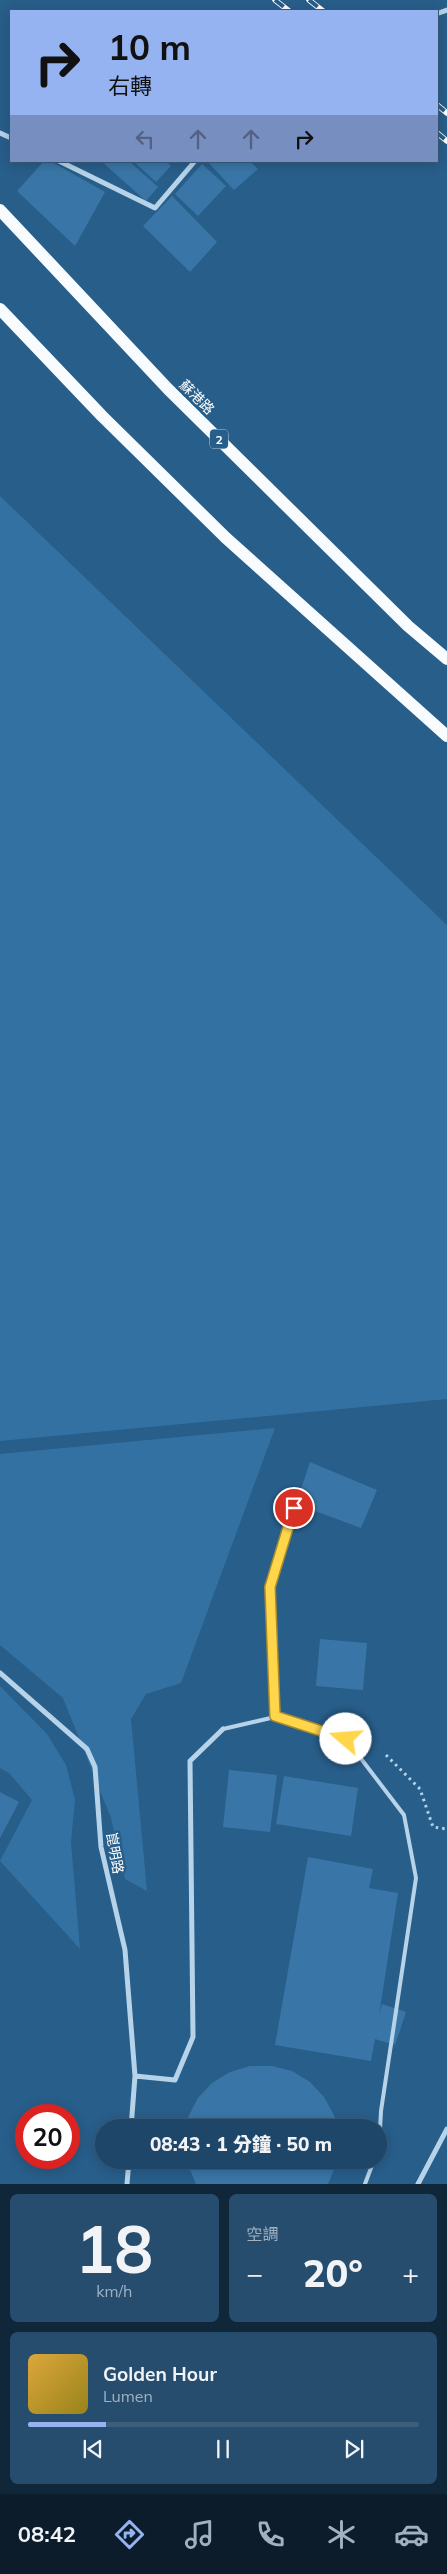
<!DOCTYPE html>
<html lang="zh-TW">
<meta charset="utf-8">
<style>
body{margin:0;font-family:Mulish,"Noto Sans TC",sans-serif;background:#264d6e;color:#f1f3f6;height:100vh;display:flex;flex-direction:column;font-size:19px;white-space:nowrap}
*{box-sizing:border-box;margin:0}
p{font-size:16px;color:#a1b1c0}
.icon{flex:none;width:28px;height:28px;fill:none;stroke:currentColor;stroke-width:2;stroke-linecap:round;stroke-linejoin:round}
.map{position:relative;height:2184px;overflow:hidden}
.sheet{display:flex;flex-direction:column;gap:10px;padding:10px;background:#102639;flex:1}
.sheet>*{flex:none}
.guide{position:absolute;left:10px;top:10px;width:428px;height:152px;border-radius:0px;box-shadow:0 2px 12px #0003,0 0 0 1px #3c5e7c;background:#95b2f1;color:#111;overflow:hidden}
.speed{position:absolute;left:15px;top:2104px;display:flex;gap:10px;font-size:25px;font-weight:700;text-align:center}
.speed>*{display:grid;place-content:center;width:65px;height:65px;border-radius:50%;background:#1e4668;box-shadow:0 2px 12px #0003,0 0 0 1px #3c5e7c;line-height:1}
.speed .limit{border:8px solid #d22;background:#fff;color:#111}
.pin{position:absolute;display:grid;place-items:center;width:42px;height:42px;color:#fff;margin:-21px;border:2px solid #fff;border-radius:50%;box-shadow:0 1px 5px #0007}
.me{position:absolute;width:55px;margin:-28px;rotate:288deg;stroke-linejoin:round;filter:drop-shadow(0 0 4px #0008)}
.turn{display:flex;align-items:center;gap:18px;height:105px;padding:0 15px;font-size:22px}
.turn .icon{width:65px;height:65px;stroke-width:2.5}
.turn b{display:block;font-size:35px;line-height:42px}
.lanes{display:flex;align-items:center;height:48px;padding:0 15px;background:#0003;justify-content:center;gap:25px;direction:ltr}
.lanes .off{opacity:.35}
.big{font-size:38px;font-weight:800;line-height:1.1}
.sheet .widget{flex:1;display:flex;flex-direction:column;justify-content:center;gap:8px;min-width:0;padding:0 18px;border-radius:8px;background:#264d6e}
.sheet .dial{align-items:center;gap:0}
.dial b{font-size:65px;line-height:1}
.song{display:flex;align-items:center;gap:15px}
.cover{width:60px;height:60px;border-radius:8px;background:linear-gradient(135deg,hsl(40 70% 55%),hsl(50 70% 35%))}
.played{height:5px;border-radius:2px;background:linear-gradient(90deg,#95b2f1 20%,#3c5e7c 20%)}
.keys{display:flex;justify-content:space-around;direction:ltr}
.heat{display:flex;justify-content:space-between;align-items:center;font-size:28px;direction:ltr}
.sheet .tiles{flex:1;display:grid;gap:10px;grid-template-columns:1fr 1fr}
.widget:last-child{grid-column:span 2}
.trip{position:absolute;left:95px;top:2119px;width:292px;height:50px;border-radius:25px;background:#1e4668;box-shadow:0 2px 12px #0003,0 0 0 1px #3c5e7c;font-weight:800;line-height:50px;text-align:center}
.menu{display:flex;height:80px;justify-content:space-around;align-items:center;background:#0c1c2a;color:#a1b1c0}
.menu .icon{width:35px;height:35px}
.menu .on{color:#95b2f1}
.menu b{font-size:22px;color:#f1f3f6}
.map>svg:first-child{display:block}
.green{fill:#3371a2}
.building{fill:#3976a7}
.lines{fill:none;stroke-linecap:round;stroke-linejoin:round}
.path{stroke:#b6d3e9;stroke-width:3;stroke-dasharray:2.5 4;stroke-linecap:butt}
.lane{stroke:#b6d3e9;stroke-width:4}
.street{stroke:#b6d3e9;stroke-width:5}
.primary{stroke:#f9fcfe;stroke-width:12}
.rail-casing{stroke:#fff;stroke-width:5.5}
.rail{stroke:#285e8a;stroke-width:4;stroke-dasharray:11;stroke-linecap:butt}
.route-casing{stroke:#a68a30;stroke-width:12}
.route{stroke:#ffd54a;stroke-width:9}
.labels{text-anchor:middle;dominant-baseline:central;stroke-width:5;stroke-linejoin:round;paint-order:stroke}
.shield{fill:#285e8a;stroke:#becfdc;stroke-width:1}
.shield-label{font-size:12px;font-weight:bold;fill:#fff}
.street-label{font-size:14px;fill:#fff;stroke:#285e8a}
</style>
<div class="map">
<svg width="447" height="2184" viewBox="0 0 447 2184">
<rect width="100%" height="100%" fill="#285e8a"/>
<path class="green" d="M0,496L447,925V1399L0,1441Z
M275,1428L181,1683L146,1694L131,1719L147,1891L125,1879L111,1818L63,1698L0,1645V1454Z
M0,1686L47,1734L66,1765L75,1800L71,1842L80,1949L0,1861L32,1800L9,1773L0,1768Z"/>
<path class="building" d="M44,161H50L105,192L75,246L17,191Z
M101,161H129L158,187L146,201Z
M133,161H166L171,166L156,182Z
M207,161H250L258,169L234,190Z
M202,164L226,186L198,216L175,194Z
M172,196L217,242L190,272L143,226Z
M310,1462L377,1490L361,1528L296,1504Z
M320,1639L367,1643L363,1690L316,1686Z
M229,1770L277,1775L270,1832L223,1827Z
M284,1776L358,1788L351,1836L276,1824Z
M0,1792L19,1802L0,1838Z
M308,1857L373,1869L369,1888L398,1893L379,2015L382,2004L406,2012L395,2045L375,2039L371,2061L275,2045Z
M250,2066H272L292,2071L310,2082L324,2097L334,2115L338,2128H186L188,2117L198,2098L212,2083L230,2072Z
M186,2160H338L328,2184H196Z"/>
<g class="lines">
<path class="path" d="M386,1755L420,1789L433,1827L447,1829"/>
<path class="lane" d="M275,1717L270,1587L294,1508
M223,1729L275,1717L346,1739L404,1815L416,1878L381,2111L379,2149
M365,2184L374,2160"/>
<path class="street" d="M436,14L447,10
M0,133L11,138
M59,161L155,208L195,161
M0,1673L87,1749L95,1767L101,1847L125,1950L135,2076L131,2128
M135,2076L175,2080L193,2037L190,1761L223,1729
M127,2184L129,2160
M418,2184L447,2129"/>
<path class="primary" d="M0,210L168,389L408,626L447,659
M0,309L102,416L226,538L447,736"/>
<g class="rail-casing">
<path id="rail" d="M275,0L289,11
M309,0L323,11
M436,104L447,113
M436,132L447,141"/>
</g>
<use href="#rail" class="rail"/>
</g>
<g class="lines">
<g class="route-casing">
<path id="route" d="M294,1508L270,1587L275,1716L346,1739"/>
</g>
<use href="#route" class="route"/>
</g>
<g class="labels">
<rect class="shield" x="210" y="429.5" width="18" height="19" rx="4"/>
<g class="shield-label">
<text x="219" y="439">2</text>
</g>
<g class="street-label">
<text transform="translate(197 397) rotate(45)">蘇港路</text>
<text transform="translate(115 1853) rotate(80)">崑明路</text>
</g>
</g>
</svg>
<div class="speed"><div class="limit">20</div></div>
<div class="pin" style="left:294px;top:1508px;background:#d93025"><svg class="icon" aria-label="arrive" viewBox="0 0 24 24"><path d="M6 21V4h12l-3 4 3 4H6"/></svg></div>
<svg class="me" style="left:346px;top:1739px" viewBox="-20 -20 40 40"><circle r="19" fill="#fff"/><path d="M0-13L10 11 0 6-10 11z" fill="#ffd54a"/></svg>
<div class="trip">08:43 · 1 分鐘 · 50 m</div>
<div class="guide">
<div class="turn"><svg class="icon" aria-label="right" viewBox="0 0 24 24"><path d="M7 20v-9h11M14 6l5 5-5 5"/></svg><div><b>10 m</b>右轉</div></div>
<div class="lanes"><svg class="icon off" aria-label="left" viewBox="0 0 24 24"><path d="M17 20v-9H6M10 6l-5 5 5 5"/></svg><svg class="icon off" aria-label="ahead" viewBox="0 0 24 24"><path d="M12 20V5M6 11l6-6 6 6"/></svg><svg class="icon off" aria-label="ahead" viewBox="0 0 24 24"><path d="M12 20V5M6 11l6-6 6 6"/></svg><svg class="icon" aria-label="right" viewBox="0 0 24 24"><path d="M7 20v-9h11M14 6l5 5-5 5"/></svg></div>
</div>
</div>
<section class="sheet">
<div class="tiles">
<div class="widget dial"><b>18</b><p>km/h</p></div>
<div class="widget"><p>空調</p>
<div class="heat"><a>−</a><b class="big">20°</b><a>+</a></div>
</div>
<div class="widget">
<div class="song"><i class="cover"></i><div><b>Golden Hour</b><p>Lumen</p></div></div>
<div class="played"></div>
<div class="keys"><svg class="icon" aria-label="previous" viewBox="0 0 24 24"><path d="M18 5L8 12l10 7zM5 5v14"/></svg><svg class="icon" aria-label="pause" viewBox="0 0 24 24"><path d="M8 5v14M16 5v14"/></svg><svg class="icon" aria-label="next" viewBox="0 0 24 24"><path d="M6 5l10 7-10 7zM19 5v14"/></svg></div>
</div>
</div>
</section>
<nav class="menu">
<b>08:42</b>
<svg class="icon on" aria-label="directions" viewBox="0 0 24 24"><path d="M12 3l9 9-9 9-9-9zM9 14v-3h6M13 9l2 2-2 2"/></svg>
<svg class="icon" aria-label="music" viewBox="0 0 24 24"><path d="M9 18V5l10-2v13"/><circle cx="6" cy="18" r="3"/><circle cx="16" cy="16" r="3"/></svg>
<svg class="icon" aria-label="phone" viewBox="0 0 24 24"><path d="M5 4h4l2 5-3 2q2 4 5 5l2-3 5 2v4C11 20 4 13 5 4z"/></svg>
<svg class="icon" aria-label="climate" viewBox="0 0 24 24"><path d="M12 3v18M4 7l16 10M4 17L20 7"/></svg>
<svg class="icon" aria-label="car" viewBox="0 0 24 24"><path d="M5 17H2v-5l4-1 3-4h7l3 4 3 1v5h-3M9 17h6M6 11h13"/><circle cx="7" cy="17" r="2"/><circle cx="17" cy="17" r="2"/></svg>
</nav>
